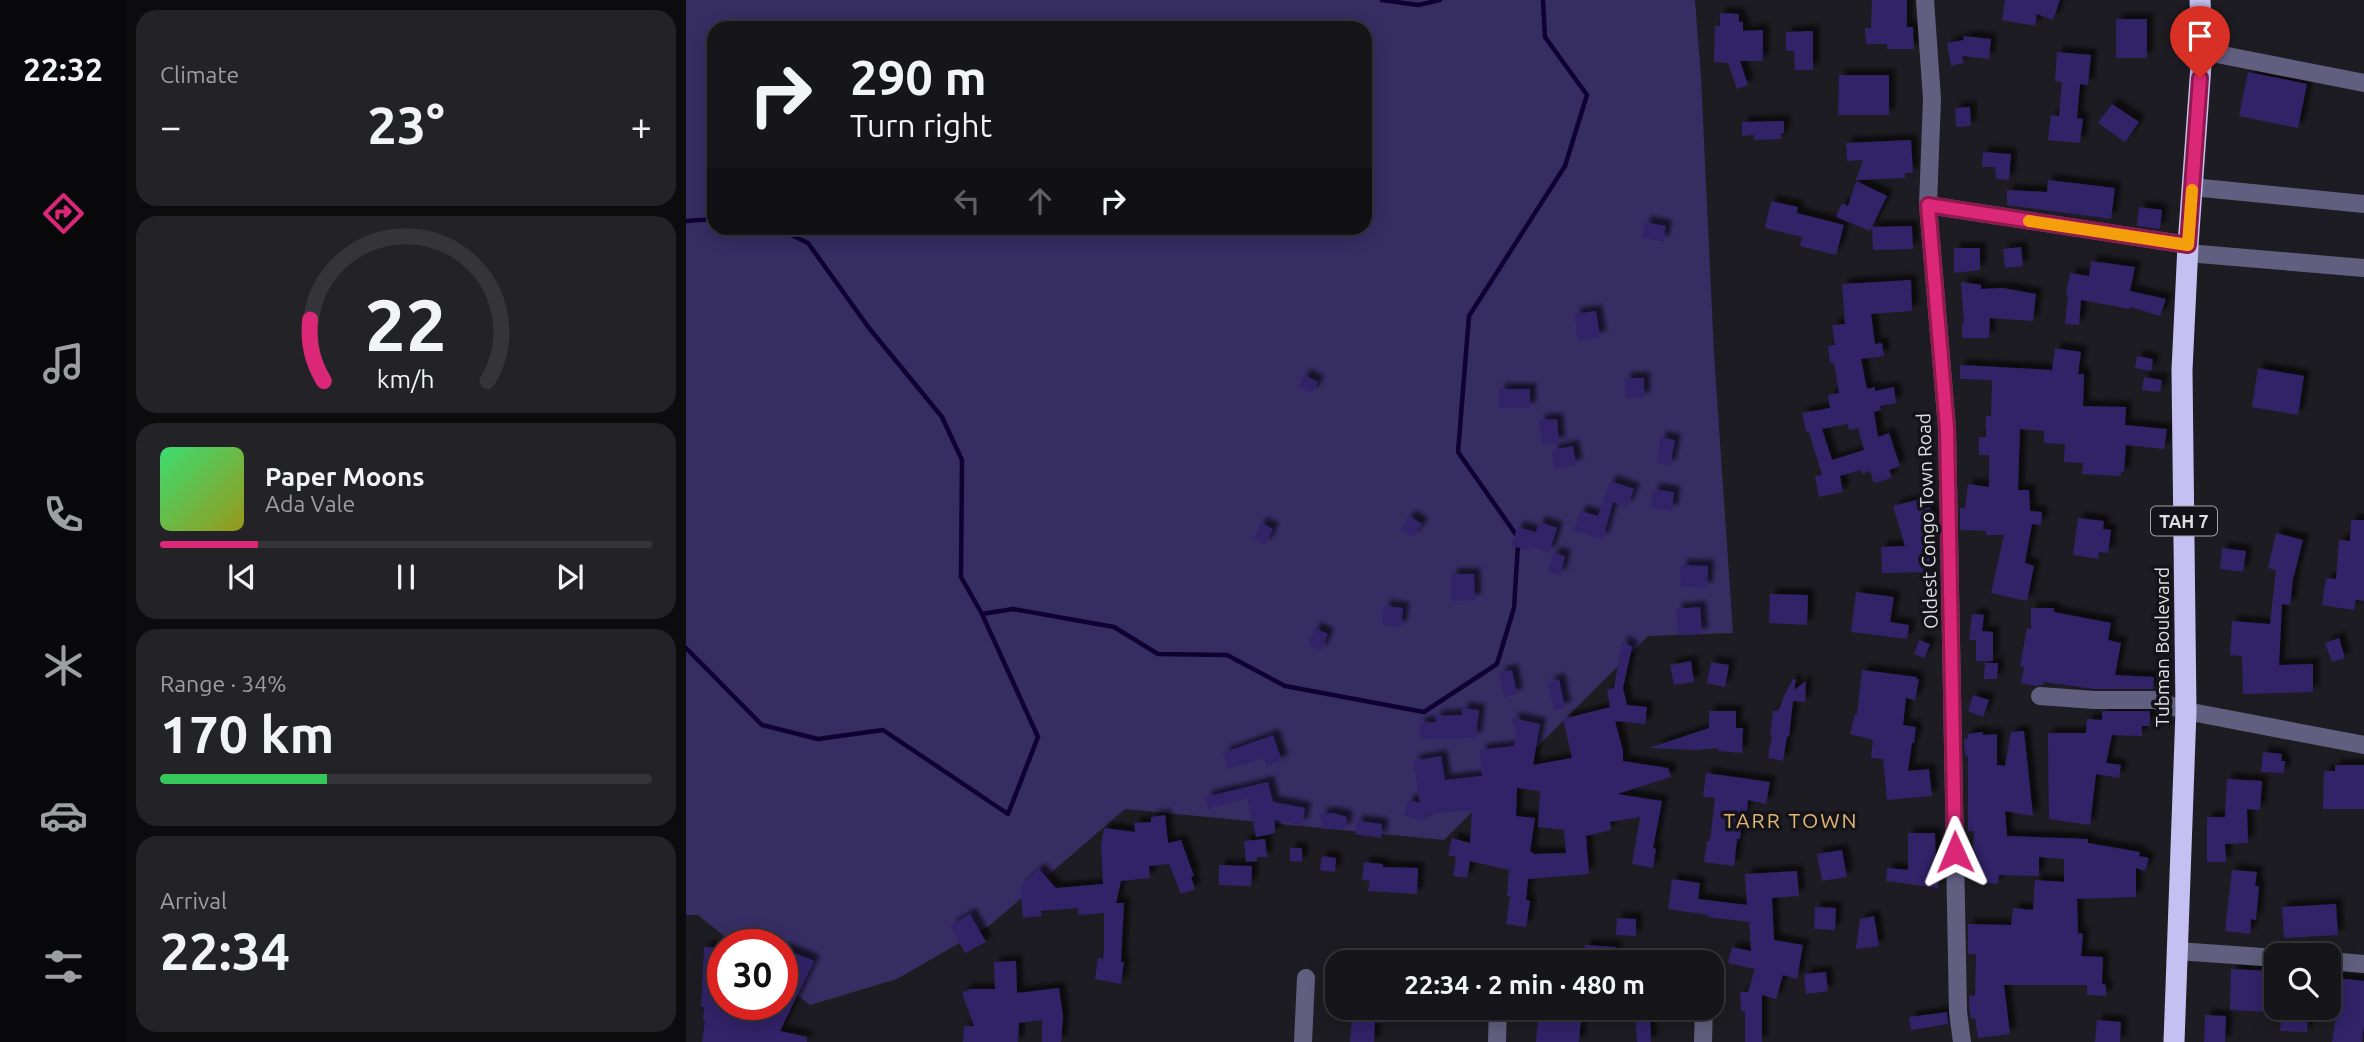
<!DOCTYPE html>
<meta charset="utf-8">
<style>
body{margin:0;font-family:Ubuntu,sans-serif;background:#232227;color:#f1f3f6;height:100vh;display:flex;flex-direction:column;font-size:26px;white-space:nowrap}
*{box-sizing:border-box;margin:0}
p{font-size:23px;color:#9e9fa2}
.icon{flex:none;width:38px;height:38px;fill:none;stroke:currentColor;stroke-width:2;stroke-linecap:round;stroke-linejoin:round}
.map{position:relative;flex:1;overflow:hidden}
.side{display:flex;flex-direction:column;gap:10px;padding:10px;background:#0c0c0e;width:560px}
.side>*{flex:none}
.banner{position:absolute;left:21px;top:21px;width:665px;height:214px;border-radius:21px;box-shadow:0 4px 18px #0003,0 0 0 2px #353439;background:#16151a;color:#f1f3f6;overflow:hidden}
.fabs{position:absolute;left:1578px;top:943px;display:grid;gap:14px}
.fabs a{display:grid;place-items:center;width:77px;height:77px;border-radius:14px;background:#16151a;box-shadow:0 4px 18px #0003,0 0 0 2px #353439;font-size:35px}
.speed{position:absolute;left:21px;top:929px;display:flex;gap:14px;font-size:35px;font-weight:700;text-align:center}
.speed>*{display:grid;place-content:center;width:91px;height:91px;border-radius:50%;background:#16151a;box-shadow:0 4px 18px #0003,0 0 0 2px #353439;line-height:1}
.speed .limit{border:10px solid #d22;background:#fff;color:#111}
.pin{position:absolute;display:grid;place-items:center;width:60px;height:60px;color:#fff;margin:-72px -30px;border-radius:50% 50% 50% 0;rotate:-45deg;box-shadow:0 0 7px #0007}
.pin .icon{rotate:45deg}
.me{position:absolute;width:77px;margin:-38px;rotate:359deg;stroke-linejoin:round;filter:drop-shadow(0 0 5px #0008)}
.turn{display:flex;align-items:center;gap:24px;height:147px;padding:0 28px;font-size:32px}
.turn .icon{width:91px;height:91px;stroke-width:2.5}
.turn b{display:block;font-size:49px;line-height:60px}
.lanes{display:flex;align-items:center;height:66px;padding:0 28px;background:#0003;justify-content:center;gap:35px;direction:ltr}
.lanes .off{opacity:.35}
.big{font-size:52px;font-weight:700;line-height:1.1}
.side .card{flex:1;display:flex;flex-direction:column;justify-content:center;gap:10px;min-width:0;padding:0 24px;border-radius:21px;background:#232227}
.side .dial{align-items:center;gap:0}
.dial svg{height:182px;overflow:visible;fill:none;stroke:#353439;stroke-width:7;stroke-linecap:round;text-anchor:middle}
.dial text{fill:#f1f3f6;stroke:none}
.song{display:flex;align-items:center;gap:21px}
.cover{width:84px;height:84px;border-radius:10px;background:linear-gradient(135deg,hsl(140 70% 55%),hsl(60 70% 35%))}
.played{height:7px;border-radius:4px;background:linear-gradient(90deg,#db2777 20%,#353439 20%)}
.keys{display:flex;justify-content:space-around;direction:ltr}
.heat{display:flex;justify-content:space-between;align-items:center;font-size:38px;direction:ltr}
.charge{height:10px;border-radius:5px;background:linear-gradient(90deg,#34c759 34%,#353439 0)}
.trip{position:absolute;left:639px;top:950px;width:399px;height:70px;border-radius:21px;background:#16151a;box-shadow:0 4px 18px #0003,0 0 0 2px #353439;font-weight:700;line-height:70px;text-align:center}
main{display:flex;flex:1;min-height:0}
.dock{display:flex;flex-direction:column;width:126px;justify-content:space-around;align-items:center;background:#09080a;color:#9e9fa2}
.dock .icon{width:49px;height:49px}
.dock .selected{color:#db2777}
.dock b{font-size:32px;color:#f1f3f6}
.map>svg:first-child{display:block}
.green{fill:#362d63;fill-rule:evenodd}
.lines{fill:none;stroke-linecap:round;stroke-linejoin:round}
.stream{stroke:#100133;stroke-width:4.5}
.building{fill:#322368;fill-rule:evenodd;filter:url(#shadow)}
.minor{stroke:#615f7f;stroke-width:18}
.highway{stroke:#c4c1f2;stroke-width:21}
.route-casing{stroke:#8e194d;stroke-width:18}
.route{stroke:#db2777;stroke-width:12}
.slow{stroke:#f59e0b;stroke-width:12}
.labels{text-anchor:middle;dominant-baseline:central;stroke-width:7;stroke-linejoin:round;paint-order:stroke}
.shield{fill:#131319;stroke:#a2a2a6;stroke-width:2}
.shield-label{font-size:18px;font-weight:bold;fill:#dfdfe3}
.street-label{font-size:19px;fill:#dfdfe3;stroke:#131319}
.neighbourhood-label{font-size:21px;letter-spacing:2px;fill:#e2b672;stroke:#131319}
</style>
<main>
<nav class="dock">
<b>22:32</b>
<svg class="icon selected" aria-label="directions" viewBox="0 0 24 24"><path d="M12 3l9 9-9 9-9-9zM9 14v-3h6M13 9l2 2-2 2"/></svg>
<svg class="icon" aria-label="music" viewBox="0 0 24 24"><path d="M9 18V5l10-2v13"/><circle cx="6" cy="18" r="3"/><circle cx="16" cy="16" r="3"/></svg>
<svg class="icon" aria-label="phone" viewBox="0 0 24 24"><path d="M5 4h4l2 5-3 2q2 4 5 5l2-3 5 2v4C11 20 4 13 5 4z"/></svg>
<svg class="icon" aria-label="climate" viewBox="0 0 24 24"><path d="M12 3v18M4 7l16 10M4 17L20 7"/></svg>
<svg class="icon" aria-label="car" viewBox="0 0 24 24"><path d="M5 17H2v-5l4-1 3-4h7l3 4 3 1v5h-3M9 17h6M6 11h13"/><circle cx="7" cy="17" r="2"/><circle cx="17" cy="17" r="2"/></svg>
<svg class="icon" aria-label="filters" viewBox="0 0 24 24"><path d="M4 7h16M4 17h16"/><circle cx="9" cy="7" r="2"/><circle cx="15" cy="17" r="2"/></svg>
</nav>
<section class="side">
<div class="card"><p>Climate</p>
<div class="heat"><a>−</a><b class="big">23°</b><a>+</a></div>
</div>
<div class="card dial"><svg viewBox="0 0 100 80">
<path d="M14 69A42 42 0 1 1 86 69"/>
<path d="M14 69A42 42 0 0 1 8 42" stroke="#db2777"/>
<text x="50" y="56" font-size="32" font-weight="700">22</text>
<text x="50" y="72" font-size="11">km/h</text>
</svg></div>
<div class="card">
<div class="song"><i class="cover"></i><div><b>Paper Moons</b><p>Ada Vale</p></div></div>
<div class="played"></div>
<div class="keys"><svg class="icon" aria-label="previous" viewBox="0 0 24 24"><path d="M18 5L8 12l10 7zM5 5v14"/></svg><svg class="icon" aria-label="pause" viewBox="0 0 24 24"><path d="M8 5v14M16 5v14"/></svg><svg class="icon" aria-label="next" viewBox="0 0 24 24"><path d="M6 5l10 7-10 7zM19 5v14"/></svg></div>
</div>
<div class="card"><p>Range · 34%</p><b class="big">170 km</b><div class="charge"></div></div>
<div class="card"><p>Arrival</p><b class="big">22:34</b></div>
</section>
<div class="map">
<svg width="1678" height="1042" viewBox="0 0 1678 1042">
<defs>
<filter id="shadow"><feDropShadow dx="6" dy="-6" stdDeviation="2" flood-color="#0009"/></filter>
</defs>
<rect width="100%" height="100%" fill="#1d1c22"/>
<path class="green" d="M0,0H1009L1015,78L1028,353L1047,633L962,636L758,840L439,809L303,926L211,979L124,1005L96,983V945H49L12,915H0ZM28,28H679V228H28Z"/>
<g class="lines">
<path class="stream" d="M696,0L732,5L754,0
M0,221L28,219
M831,536L772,452L783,316L879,166L901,95L859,37L857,0
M296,614L327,609L428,627L472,654L541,655L599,686L738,712L811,664L828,608L832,544
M0,648L76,725L132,739L197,730L322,814L352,737L296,614L275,577L276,460L256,417L183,328L122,243L91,228"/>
</g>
<path class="building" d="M1186,0H1221V27H1227L1228,49H1201V44H1180L1179,28H1185Z
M1319,0H1374L1367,20L1351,14L1349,26L1316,20Z
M1034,13L1053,14V22H1057V31L1077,30V61H1054L1062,85L1051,89L1042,63L1028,62L1029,26H1034Z
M1430,19H1461V58H1430Z
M1127,31V70H1109L1108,51H1100V32Z
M1277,36L1305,39L1303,59L1276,56L1278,63L1265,66L1261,43L1278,40Z
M1371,52L1405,55L1402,85L1394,84L1391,118L1397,119L1394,143L1362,140L1365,115L1373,116L1376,82L1369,81Z
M1562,72L1621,84L1612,128L1553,116Z
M1153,75H1203V115H1152Z
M1426,104L1453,122L1439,142L1412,123Z
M1284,107L1285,126L1270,127L1269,108Z
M1098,121V133H1095V139L1068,140V135L1056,136V122Z
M1225,140L1227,173H1219V178L1170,180L1177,160L1161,161L1160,143Z
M1297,152L1325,154L1323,180L1310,179L1309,167H1296Z
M1362,180L1429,188L1425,219L1321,205V190L1361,192Z
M1170,181L1201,196L1186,227L1226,226L1227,249L1187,250L1186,227L1184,231L1150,217L1156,203L1162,206Z
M1085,201L1112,207L1111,213L1158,225L1150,255L1114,246L1116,237L1079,228Z
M1453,207L1476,210L1474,229L1451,226Z
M959,222L980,226L977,242L956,237Z
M1335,247L1337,266L1319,268L1317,249Z
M1268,248H1294V270L1268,273Z
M1405,261L1449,267L1444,291L1480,299L1474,316L1445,307L1444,309L1395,300L1393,325L1379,324L1382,295H1380L1384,273L1403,276Z
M1225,280L1226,311L1185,314L1189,344L1196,343L1198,356L1175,359L1181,389L1189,387V391L1208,387L1210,403L1194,406L1195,410L1188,412L1192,437L1203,433L1214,466L1203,470L1206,478L1188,483L1184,471L1176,474L1175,470L1154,476L1157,492L1133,497L1129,476L1136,475L1123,432H1120L1116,413L1144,408L1142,395L1153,393L1148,363H1144L1142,346L1149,345L1146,325L1159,324L1156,284ZM1162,424L1163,430L1172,428L1178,450L1146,460L1136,429Z
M1275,282L1295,285V289L1317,288L1350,294L1347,321L1304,318L1303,338H1276V324H1278Z
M910,311L914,337L892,341L888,314Z
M1369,348L1395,352L1392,374H1398L1397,406L1440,407L1439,425L1481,429L1478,449L1440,445L1438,472H1435V476L1396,474L1397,463L1378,462L1379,444L1358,443V431L1334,429L1332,490H1343L1344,511L1356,512L1355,525L1346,524L1341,551L1339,563L1348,566L1341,601L1305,593L1318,535H1300V531L1274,530V508H1279L1282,484L1303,487V455H1293V437H1300V416H1305L1306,380L1274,379V365L1366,370Z
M1451,356L1467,359L1465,371L1449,368Z
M1572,368L1618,376L1612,415L1566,407Z
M619,375L632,382L625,394L612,386Z
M1458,377L1476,380L1474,392L1456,390Z
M939,378H958V398H939Z
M813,389H844V408H813Z
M871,419L873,443L855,444L853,420Z
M974,437L989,440L984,466L971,463Z
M887,446L890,465L868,469L866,450Z
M924,481L948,489L941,507L927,502L917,539L888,531L894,511L912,516Z
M967,489L988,492L986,511L965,508Z
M1234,499L1237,509L1244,507L1249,525L1242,527L1244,572L1196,573L1195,547L1219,546L1207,506Z
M724,516L736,524L727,537L715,529Z
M1392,518L1418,521L1417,529L1425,530L1422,553L1413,552L1412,559L1387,555Z
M1665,520H1678V601L1670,600L1668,610L1636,605L1640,578L1650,579L1653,540L1664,541Z
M853,522L871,528L863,553L842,545L841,550L826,546L831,527L850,532Z
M575,523L587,529L579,545L568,539Z
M1590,533L1617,540L1607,579L1604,605L1596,604L1593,665L1627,664V692L1557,694L1556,656L1544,655L1546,621L1584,624L1590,570L1582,568Z
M1536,548L1560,551L1557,572L1534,569Z
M867,553L879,556L874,576L862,572Z
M995,565L1022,566L1021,588L994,586Z
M765,574H788L789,600L765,601Z
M1170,592L1208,597L1204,622L1223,625L1221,639L1165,632Z
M1084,594L1122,595L1121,625L1083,623Z
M698,606L717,608L715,627L696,625Z
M1014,607L1016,634L992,635L990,609Z
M1345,608H1368V612L1425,623L1422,640L1435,643L1429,675L1468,677L1467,689H1408L1358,682L1357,685L1349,686L1335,683L1338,667L1334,666L1341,628L1345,629Z
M1286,614L1298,615L1296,631L1307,632V661H1290V640H1283Z
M629,628L642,634L635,651L622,645Z
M1653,638L1659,658L1646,662L1639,643Z
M1233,640L1244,644L1238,658L1228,654Z
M936,641L946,647L937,688L941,705L961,707L959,724L929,721L937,751V761L982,768L985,777L931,794L976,801L967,848L970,849L967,868L946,864L954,817L924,822L925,830L900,836L903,874L842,879L840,900L844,901L840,927L820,924L824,896H821L823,870L784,861L781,878L767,876L770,857L762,855L766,838L784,843L786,810L741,814L739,821L718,816L722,800L734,803L727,761L755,756L759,780L796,776L794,750L828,746L830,733L825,718L854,724L847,765L886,758L877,719L924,707L921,690L928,688ZM831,788L854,791L852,827L878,830L880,853L847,854V852H844L849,818L830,816Z
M1005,661L1008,682L988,685L984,665Z
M1025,662L1043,665L1039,687L1021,683Z
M1299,663H1312L1311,679H1298Z
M826,670L831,694L818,697L813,673Z
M1176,670L1231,677L1230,679H1233L1229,700L1220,698L1217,725L1230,727L1228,743H1226L1222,771L1243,769L1246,796L1201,800L1197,759L1185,758L1187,740L1164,734L1169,714L1171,715Z
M873,679L879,708L868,710L862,682Z
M1107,679L1110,680L1108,690L1120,681L1119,702L1107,701L1103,737L1101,736L1097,761L1082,758L1086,735H1084L1087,711H1092L1097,700H1096Z
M1287,695L1303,700L1297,717L1282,711Z
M776,708L793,710L790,738L734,739L733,723L750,722L749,716L776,715Z
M1023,711H1050V728H1057L1056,753L1032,751V748L1010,750L963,748L1023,728Z
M1416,711H1464V726H1456V736L1426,735L1420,763L1435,765L1433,778L1410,774L1404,825L1363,819L1362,733H1400L1401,719L1416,720Z
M1338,731L1347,816L1319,811L1321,836L1402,839V843L1454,852L1453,856L1463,858L1459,871L1450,868V897L1391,899L1392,933L1397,934L1395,956L1417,957L1416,984L1420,985V996L1401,995V985H1318L1324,1034L1292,1038L1289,1018L1285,1019L1283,1005V996L1289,995L1290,954H1282V924L1325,925L1327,908L1347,910L1349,880L1378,882V859L1353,857V876L1313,875L1312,884L1286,881L1290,854H1287L1288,831H1282V755L1279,756L1278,739L1282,738L1281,734L1297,732V735L1311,734V765L1319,766L1325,732Z
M587,735L596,761L581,766L578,758L542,769L537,753Z
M1577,752L1596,754L1595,761H1599L1598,773L1575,772Z
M1649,765H1678V809H1637L1638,771H1649Z
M1020,773L1084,782L1080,804L1062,800L1061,811H1057L1054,839H1051L1048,866L1018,862L1021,841H1024L1029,798L1017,797Z
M1541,779L1576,781L1574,810L1561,809L1562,843L1539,844L1540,862H1521V817H1539Z
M582,782L587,802L619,808L616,825L589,820V833L570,837L561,798L522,809L519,797Z
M647,813L661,817L659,829H636L634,814Z
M479,815L482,843L495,840L508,876L505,877L509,889L495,894L483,864L463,866L464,878L435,881L430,903H438L435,962H438L435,984L409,979L412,958L417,959L418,949V913L392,915V908L355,911L356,916L337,918L334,887L353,869L370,888L417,884L415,845L418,828L449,832L448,823L465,822V817Z
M671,821L696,824L695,838L669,834Z
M1222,833H1249L1250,874L1253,875L1252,888L1200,881L1201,868L1222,870Z
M579,839L581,857H571V861L560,862L558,841Z
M604,848H616V862L604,861Z
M1156,850L1161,877L1136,881L1131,854Z
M636,856L650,858L649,872L634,870Z
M678,862L697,864V867L732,868L731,894L682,891L684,881L676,880Z
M533,865L566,866L565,886L533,885Z
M1546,870L1571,872L1569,886H1573L1570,920L1565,919L1564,934L1539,931Z
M1111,871L1113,896L1086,898L1088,940L1117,945L1111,979L1097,975L1090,999L1076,995V1042H1059V1011H1055L1054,992H1062L1069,969L1042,963L1046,947L1065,951L1063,922L1022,917V915L982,909L986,879L1014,883L1012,899L1061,905L1059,874Z
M1650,904L1652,935L1598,938L1596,907Z
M1129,907L1150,908L1149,930L1128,929Z
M284,914L300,942L279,953L264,926Z
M1188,916L1193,946L1170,949L1174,919Z
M931,918L950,919V936L930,935Z
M899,945L930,947L929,962H897Z
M18,947L37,948V1004H96V984L105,967L103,966L104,964L96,961V948L128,961L94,1031L121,1037V1042H16L19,1021L17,1020L18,1007H15Z
M330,961L331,993L373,988L377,1017L375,1042H356V1020L333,1023L332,1042H277L278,1026H288L276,993L284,989H309L308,962Z
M1545,969L1584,971L1583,1012L1544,1010Z
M1140,972L1142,991L1120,994L1118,974Z
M1643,977L1678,981V1025L1676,1042H1646L1651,1009H1647L1648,999L1643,998Z
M667,1008H695L694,1023L689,1022L688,1042H664Z
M853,1008H896L893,1042H850Z
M949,1012H964L965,1042H951Z
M1261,1012L1262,1024L1225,1030L1223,1017Z
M1596,1012L1622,1013L1621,1032L1594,1031Z
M1519,1015L1540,1016L1539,1042H1518Z
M1411,1020L1435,1022L1434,1042H1409Z"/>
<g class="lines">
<path class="minor" d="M1239,0L1246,99L1242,205L1261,428L1272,1012L1276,1042
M1516,51L1678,83
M1506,187L1678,204
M1242,205L1502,245
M1501,253L1678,268
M1354,696L1408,700H1469L1500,711L1678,745
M1491,951L1591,958
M1643,961L1678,964
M812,962V960
M617,1042L620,978
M811,1042L812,1008
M1017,1042L1018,1008"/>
<path class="highway" d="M1488,1042L1500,711L1496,370L1502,245L1516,51L1514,0"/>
</g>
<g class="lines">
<g class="route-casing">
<path id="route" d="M1269,852L1261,428L1242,205L1502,245L1514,78"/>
</g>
<use href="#route" class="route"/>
<path class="slow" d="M1343,221L1502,245L1506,190"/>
</g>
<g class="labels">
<rect class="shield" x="1465" y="506.5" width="66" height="29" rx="5"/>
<g class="shield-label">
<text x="1498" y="521">TAH 7</text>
</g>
<g class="street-label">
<text transform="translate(1241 521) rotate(-92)">Oldest Congo Town Road</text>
<text transform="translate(1476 647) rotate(-90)">Tubman Boulevard</text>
</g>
<g class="neighbourhood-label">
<text x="1105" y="820">TARR TOWN</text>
</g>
</g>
</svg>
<div class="fabs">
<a><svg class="icon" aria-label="search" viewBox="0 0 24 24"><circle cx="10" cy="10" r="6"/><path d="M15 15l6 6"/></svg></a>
</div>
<div class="speed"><div class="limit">30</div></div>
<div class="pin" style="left:1514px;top:78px;background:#d93025"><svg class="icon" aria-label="arrive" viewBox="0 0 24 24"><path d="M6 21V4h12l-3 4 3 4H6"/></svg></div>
<svg class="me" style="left:1269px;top:852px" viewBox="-20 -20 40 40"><path d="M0-17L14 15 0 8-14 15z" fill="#db2777" stroke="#fff" stroke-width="4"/></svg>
<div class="trip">22:34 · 2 min · 480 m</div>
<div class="banner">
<div class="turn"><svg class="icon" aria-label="right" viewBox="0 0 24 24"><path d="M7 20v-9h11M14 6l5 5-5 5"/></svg><div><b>290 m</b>Turn right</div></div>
<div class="lanes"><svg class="icon off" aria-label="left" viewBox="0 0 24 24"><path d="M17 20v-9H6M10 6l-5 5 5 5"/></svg><svg class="icon off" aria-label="ahead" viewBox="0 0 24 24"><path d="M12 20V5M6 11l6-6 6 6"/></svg><svg class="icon" aria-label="right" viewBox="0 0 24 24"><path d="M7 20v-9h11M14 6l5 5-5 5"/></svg></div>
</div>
</div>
</main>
